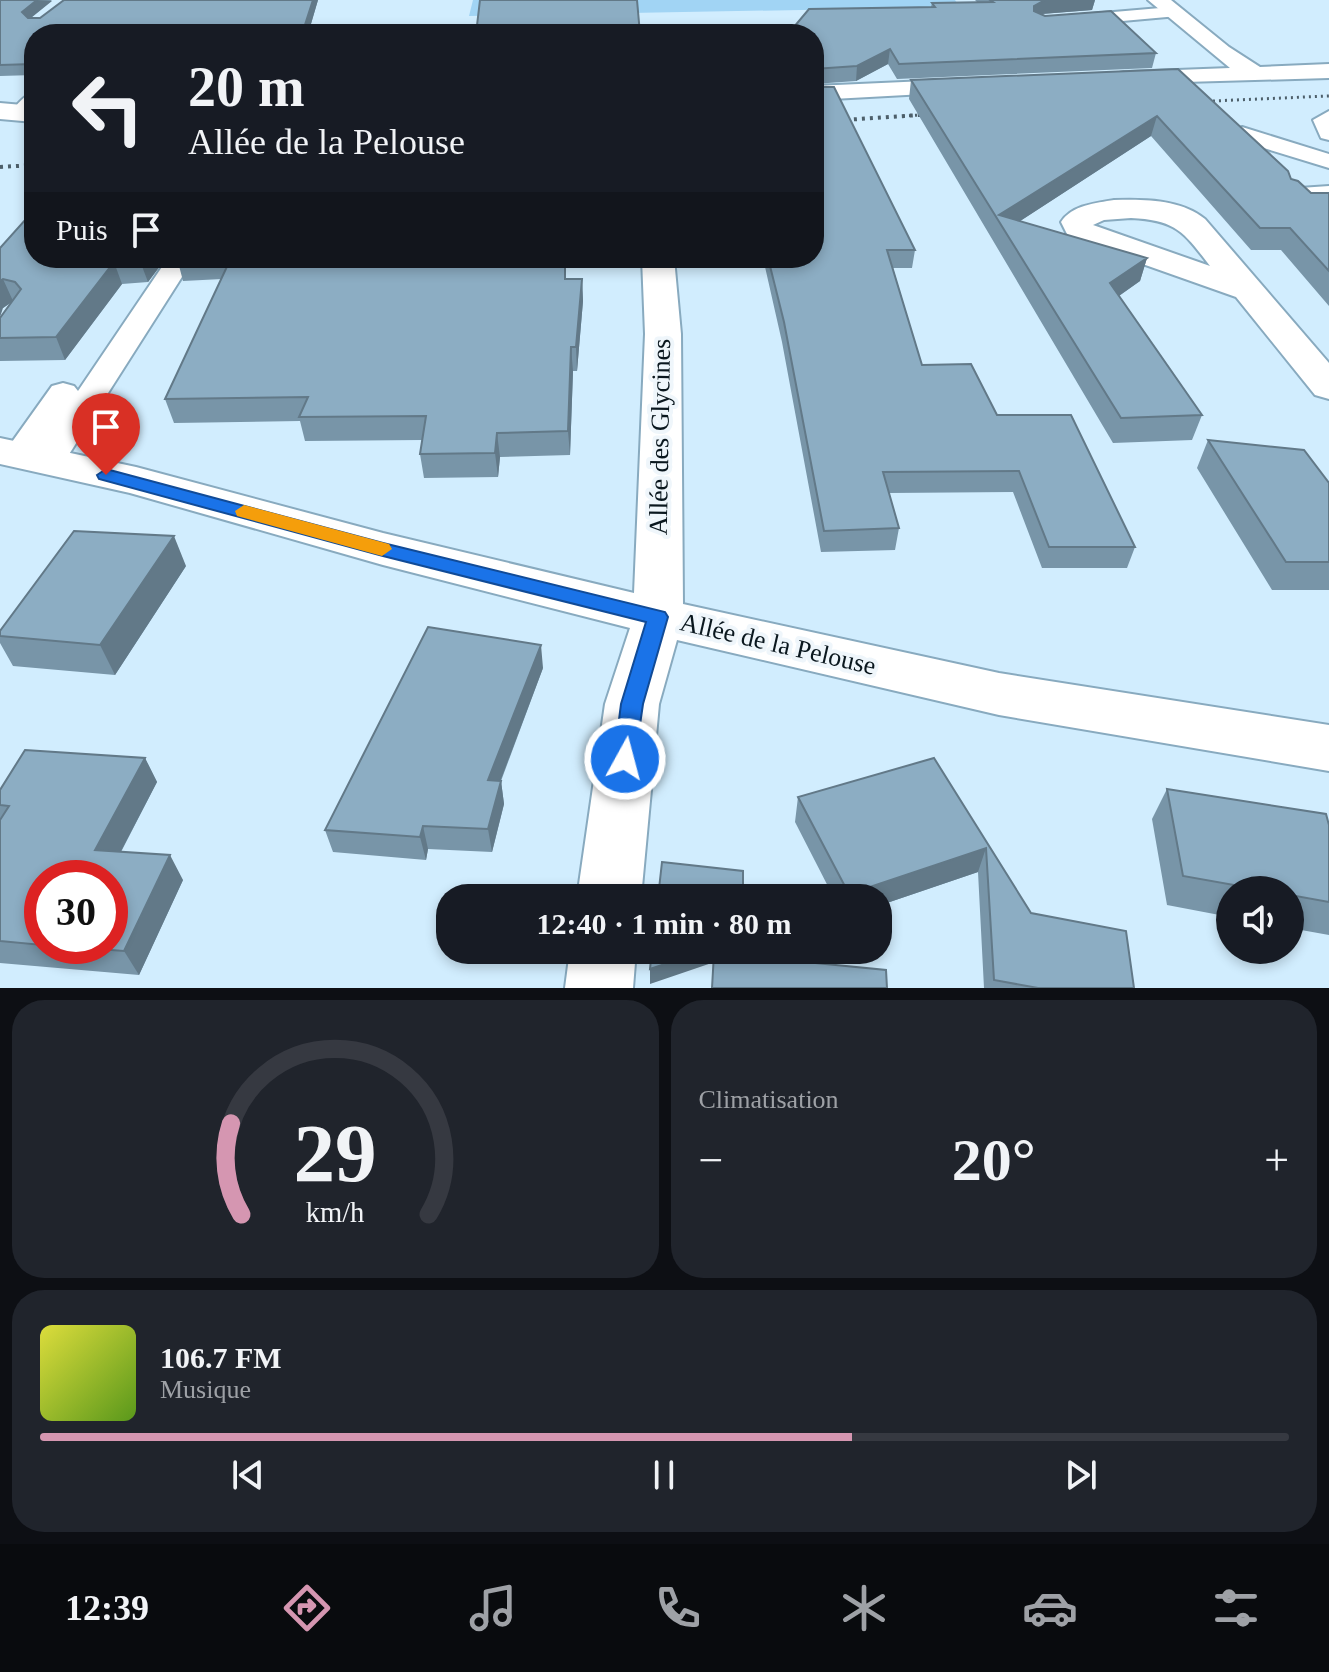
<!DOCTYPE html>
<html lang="fr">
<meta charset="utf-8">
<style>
body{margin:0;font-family:"Times New Roman",serif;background:#20242c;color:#f1f3f6;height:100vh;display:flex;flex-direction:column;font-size:30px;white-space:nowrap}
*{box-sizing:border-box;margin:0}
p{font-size:26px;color:#9ea1a6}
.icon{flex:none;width:44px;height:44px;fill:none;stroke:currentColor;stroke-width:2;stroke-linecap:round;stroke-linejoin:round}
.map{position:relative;height:988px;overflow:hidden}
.sheet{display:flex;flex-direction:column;gap:12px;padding:12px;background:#0d0f14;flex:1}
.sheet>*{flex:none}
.guide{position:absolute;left:24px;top:24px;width:800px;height:244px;border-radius:32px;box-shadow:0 4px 12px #0003;background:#171b24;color:#f1f3f6;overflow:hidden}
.fabs{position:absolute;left:1216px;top:876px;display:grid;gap:16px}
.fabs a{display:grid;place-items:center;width:88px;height:88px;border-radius:50%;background:#171b24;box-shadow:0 4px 12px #0003;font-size:40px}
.speed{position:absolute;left:24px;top:860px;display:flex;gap:16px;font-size:40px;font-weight:700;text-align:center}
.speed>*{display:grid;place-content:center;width:104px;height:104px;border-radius:50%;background:#171b24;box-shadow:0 4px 12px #0003;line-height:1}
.speed .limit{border:12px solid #d22;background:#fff;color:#111}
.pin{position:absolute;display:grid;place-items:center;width:68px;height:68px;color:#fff;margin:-82px -34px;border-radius:50% 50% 50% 0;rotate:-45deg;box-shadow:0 0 8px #0007}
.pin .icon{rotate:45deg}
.me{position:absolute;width:88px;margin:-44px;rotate:7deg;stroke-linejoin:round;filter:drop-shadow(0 0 6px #0008)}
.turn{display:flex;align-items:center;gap:28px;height:168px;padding:0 32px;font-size:36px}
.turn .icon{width:104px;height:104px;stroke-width:2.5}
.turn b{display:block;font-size:56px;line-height:68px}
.then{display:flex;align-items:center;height:76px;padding:0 32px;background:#0003;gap:16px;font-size:30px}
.big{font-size:60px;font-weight:700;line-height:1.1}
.sheet .widget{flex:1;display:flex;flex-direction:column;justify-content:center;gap:12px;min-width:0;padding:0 28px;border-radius:32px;background:#20242c}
.sheet .dial{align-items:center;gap:0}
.dial svg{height:208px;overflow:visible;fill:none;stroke:#363941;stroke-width:7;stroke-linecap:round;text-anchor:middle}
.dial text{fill:#f1f3f6;stroke:none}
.song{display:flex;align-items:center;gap:24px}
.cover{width:96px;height:96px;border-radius:12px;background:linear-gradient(135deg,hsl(60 70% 55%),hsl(90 70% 35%))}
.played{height:8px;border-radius:4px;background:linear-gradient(90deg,#d596b1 65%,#363941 65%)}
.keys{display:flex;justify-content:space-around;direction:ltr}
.heat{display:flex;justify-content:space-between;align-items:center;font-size:44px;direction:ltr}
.sheet .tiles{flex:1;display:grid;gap:12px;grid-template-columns:1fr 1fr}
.widget:last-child{grid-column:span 2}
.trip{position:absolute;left:436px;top:884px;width:456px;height:80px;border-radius:32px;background:#171b24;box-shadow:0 4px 12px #0003;font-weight:700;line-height:80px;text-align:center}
.menu{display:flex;height:128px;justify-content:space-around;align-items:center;background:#090b0e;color:#9ea1a6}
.menu .icon{width:56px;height:56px}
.menu .selected{color:#d596b1}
.menu b{font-size:36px;color:#f1f3f6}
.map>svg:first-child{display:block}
.green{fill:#a1d4f4}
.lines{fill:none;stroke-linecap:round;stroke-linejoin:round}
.service-casing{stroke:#88aabf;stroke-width:4}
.minor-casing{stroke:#88aabf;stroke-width:4}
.service{fill:#fff;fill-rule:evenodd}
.minor{fill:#fff;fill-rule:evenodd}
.rail-far1{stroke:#4d5f6a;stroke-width:3;stroke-dasharray:2 4;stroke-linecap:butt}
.rail{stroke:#4d5f6a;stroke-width:4;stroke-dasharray:3 5;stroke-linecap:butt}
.wall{fill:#7895a8;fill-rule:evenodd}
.shaded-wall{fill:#627988}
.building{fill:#8cadc3;stroke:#627988;stroke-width:2}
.route{fill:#1a73e8;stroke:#114b97;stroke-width:2}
.slow{fill:#f59e0b}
.labels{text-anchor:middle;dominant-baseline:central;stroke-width:8;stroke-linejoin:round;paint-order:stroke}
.street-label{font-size:26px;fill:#0a171e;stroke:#eff6fb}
</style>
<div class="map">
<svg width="1329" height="988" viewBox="0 0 1329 988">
<rect width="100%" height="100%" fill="#d1edfe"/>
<path class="green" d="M473,0H955L960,7L469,16Z"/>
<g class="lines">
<g class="service-casing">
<path id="service" d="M1172,7L1178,8L1181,12L1178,16L1067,26L1058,21L1067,16Z
M34,93V112L29,117H15L11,113C17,104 24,95 34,93Z
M1329,111V140L1321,138L1313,120Z
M1242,127L1329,154V168L1234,139L1231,134Z
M1329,186V200L1285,199L1282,194L1285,189Z
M168,258H194L59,470L47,473L35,470L31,464L19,467L7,464L2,456L52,386L63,383L74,386L78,391Z"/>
</g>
<g class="minor-casing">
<path id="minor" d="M1148,0H1171L1229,47L1260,67L1329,64V78L1115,84L1112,79L1115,74L1124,72L1230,68Z
M971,79L980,81L983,86L980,91L814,100V86Z
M0,103L34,106V122L0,119Z
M1114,200C1143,199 1181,199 1205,219L1329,363V399L1315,395L1236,297L1069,238L1061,222C1072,205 1096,203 1114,200ZM1131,218C1176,220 1184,232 1210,266L1093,225L1104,220Z
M642,258H674L681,334L683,604L999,673L1329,725V771L999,715L677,640L659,704L641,898H577L605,704L630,628L383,565L130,493L0,464V438L136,467L383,533L634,593L645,334Z
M570,950H636L633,988H565Z"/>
</g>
<use href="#service" class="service"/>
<use href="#minor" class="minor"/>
<path class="rail-far1" d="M1189,102L1329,96
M903,116L941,114"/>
<path class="rail" d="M814,122L934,114
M0,167L34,165"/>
</g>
<path class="wall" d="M0,0H52L30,18H40L64,0H318L308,34H34V75L0,76Z
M975,0H1095L1092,10L1041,14L1156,53L1152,68L897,79L888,64L856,81L814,84V34L931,7L932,3L977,2Z
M1178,69L1291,179L1311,193H1329V306L1281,250H1251L1151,136L1020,221L1147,258L1140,281L1119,296L1202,415L1192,440L1113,443L909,99L911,80Z
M814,86L915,250L912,268H893L922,365L997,415L1135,547L1127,568H1042L1013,492L889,493L899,528L895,550L821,552L782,342L763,258H814Z
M0,248L34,258H166L148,282L122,284L65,360L0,361V318L12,302L3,308Z
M177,258H566V279H582L583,301L577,371H573L570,455L500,457L498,477L424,478L420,454L422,440L305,441L300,421L174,423L165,399L222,279L183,281Z
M1208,440L1329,483V590H1272L1197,468Z
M186,566L115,675L13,666L0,643V631Z
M543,668L501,781L504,804L492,852L428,849L426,860L333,852L325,830Z
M145,758L157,782L121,852L183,880L139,975L0,963V790ZM42,878L110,946H42Z
M934,758L1031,913L1134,988H984L978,872L878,906V898H834L795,822L798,797Z
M1167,789L1329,825V935L1290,928V890H1230V917L1167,905L1152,819Z"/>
<path class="shaded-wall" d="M37,0L52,1L26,22L22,12Z
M313,0H318L308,34H302Z
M1045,0H1095L1092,10L1042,14L1032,19L1034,6Z
M890,49L888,64L856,81L857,66Z
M1157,116L1151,136L1005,231L999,215Z
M142,258H166L148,282L140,261Z
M1147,258L1140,281L1103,307L1110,283Z
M114,262L122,284L65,360L56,337Z
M3,279L13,301L3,308L0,317V281Z
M582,279L583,301L577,371L576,347Z
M571,347L573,371L570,455L568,431Z
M497,433L500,457L498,477L495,453Z
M174,536L186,566L115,675L100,645Z
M541,645L543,668L492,803L488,780Z
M145,758L157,782L109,874L95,850Z
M501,781L504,804L492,852L488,829Z
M423,826L428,849L426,860L420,837Z
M986,848L978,872L878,906V898H848L849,894Z
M170,855L183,880L139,975L124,951Z
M707,950H742L741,953L650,984V969Z"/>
<path class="building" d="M0,0H37L22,12L28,18H40L64,0H313L302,34H34V64L0,65Z
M480,0H637L640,34H476Z
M990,0H1049H1045L1034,6V11L1045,16L1111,11L1156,53L899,64L890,49L857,66L814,69V34H788L809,9L935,7L932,3L993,2Z
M1178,69L1288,171L1291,179L1298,181L1311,193H1329V271L1290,228H1260L1157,116L999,215L1147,258L1110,283L1202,415L1121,418L911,80Z
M814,86L816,87H834L915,250H887L922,365L971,364L997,415H1071L1135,547H1049L1019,471L883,472L899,528L824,531L784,322L768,258H814Z
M34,210V258H142L140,261L114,262L56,337L0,338V318L21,289L15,282L3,279L0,281V248Z
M231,258H565V279H582L576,347H571L568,431L497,433L495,453L420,454L426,416L299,417L308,397L165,399Z
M1208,440L1304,450L1329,483V562H1286Z
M74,531L174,536L100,645L0,636V631Z
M428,627L541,645L488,780L501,781L488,829L423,826L420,837L325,830Z
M25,750L145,758L95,850L170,855L124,951L58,946H110V878H42V945L0,941V820L9,806L0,805V790Z
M934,758L1031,913L1126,931L1134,988H1038L994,980L986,848L849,894L798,797Z
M1167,789L1326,814L1329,825V902L1290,895V890H1262L1183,876Z
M662,862L743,871V898H658Z
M652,950H707L650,969Z
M714,953L886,970L887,988H712Z"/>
<path class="route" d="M106,469L383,543L665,612L668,617L643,704L634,766L625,769L617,766L614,759L621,704L646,622L383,556L99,479L97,475Z"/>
<path class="slow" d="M244,505L389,544L392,549L382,556L237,516L235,511Z"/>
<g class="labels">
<g class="street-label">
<text transform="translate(660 437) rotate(-89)">Allée des Glycines</text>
<text transform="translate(778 644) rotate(13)">Allée de la Pelouse</text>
</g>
</g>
</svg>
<div class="fabs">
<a><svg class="icon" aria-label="sound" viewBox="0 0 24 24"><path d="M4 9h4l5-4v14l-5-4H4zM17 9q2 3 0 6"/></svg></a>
</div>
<div class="speed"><div class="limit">30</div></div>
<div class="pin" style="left:106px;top:475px;background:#d93025"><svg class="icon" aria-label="arrive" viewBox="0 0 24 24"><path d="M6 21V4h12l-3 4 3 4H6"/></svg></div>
<svg class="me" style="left:625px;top:759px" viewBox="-20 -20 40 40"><circle r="17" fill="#1a73e8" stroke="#fff" stroke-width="3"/><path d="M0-11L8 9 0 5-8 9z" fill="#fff"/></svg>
<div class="trip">12:40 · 1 min · 80 m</div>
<div class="guide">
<div class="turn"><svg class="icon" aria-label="left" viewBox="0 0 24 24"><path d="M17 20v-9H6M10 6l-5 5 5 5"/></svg><div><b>20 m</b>Allée de la Pelouse</div></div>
<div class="then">Puis<svg class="icon" aria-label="arrive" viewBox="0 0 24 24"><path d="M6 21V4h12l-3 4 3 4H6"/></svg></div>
</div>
</div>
<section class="sheet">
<div class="tiles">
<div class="widget dial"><svg viewBox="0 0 100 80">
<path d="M14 69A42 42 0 1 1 86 69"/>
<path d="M14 69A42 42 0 0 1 10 34" stroke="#d596b1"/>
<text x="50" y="56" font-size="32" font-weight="700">29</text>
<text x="50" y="72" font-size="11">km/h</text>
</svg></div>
<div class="widget"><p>Climatisation</p>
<div class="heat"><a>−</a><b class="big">20°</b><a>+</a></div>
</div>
<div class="widget">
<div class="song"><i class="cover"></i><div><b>106.7 FM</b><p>Musique</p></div></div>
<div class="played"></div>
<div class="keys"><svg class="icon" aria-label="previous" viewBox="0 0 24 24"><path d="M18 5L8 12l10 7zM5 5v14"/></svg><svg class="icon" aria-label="pause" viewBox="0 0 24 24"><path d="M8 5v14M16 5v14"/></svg><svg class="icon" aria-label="next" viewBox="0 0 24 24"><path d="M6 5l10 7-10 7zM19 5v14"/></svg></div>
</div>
</div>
</section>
<nav class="menu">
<b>12:39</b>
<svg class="icon selected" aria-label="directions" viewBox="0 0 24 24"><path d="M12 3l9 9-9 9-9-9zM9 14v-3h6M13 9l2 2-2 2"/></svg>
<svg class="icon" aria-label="music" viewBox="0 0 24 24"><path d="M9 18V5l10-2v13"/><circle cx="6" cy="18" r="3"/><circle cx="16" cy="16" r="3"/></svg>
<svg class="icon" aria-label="phone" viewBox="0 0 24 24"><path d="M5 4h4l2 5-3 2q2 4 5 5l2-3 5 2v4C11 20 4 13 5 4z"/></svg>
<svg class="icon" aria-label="climate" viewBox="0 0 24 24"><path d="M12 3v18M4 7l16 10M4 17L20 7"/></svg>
<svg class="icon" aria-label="car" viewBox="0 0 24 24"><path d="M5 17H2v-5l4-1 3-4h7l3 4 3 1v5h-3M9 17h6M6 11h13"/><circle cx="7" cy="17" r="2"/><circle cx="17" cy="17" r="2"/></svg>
<svg class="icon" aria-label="filters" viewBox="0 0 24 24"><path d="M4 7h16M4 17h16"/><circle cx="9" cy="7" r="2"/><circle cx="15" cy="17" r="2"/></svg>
</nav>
